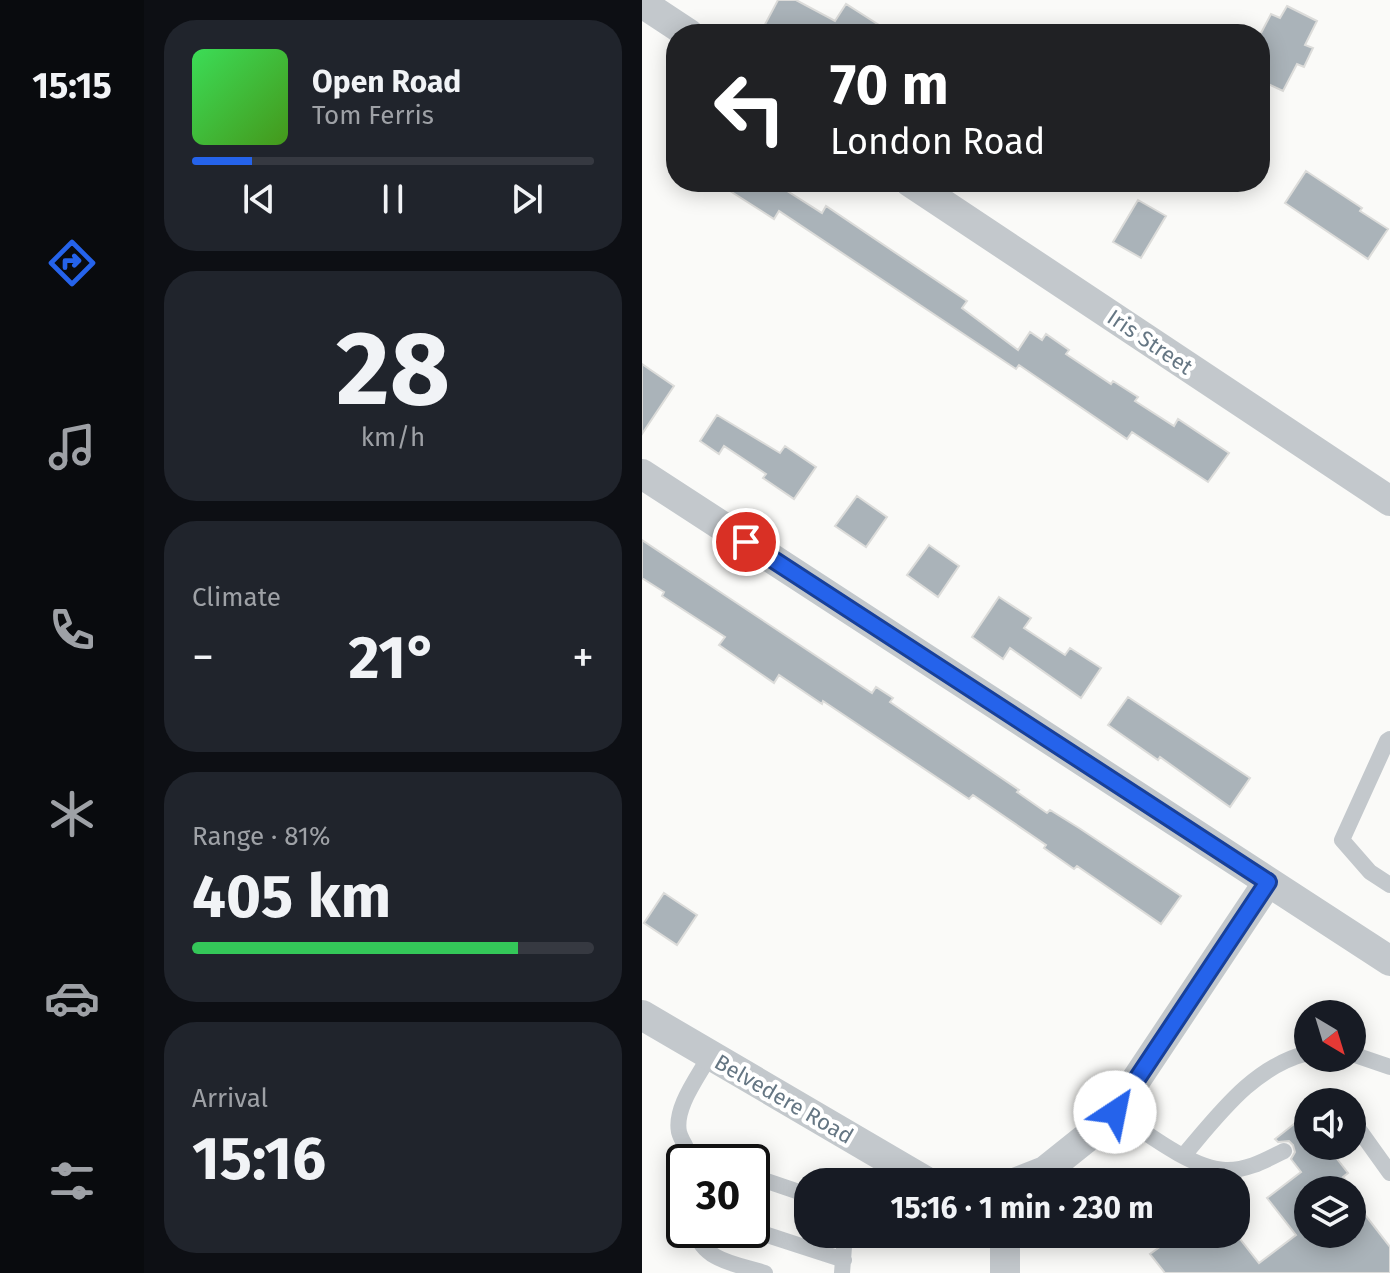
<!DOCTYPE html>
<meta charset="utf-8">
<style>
body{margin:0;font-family:"Fira Sans",sans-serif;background:#20242c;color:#f1f3f6;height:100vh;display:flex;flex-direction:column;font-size:30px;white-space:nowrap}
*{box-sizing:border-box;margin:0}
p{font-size:26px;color:#9ea1a6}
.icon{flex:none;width:44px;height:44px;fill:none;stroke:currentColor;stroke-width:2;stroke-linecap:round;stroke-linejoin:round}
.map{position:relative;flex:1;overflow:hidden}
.side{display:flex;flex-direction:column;gap:20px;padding:20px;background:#0d0f14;width:498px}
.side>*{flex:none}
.banner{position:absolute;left:24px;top:24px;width:604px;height:168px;border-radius:32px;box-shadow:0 4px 20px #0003;background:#202124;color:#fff;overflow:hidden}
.needle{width:52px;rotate:142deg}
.controls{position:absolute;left:652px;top:1000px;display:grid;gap:16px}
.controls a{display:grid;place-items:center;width:72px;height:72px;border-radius:50%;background:#171b24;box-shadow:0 4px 20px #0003;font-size:40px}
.speed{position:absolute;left:24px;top:1144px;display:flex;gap:16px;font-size:40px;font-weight:700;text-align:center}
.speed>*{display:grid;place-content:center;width:104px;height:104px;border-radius:50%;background:#171b24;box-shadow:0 4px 20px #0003;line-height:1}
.speed .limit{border:4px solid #111;border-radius:12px;background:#fff;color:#111}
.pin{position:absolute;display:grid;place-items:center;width:68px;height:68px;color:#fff;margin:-34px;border:4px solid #fff;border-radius:50%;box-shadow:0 2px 8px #0007}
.me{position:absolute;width:88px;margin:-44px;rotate:34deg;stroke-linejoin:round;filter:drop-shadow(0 0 6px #0008)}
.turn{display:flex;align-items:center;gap:28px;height:168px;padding:0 32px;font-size:36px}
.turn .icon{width:104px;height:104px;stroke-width:2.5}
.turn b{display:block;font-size:56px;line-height:68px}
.big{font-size:60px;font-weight:700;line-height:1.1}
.side .widget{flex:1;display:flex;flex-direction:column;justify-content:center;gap:12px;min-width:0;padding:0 28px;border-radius:32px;background:#20242c}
.side .dial{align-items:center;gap:0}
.dial b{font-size:104px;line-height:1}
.song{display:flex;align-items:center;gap:24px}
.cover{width:96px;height:96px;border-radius:12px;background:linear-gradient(135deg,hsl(130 70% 55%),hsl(100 70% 35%))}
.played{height:8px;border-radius:4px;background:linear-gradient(90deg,#2563eb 15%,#363941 15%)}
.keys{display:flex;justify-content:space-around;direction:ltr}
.heat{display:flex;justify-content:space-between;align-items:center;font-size:44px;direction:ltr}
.charge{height:12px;border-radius:6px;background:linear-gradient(90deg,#34c759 81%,#363941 0)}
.trip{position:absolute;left:152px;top:1168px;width:456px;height:80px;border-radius:32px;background:#171b24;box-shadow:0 4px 20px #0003;font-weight:700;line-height:80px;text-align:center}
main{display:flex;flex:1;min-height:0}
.dock{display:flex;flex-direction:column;width:144px;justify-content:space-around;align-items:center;background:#090b0e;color:#9ea1a6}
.dock .icon{width:56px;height:56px}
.dock .active{color:#2563eb}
.dock b{font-size:36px;color:#f1f3f6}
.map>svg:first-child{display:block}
.building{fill:#aab3b9;stroke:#dcdcda;stroke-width:2}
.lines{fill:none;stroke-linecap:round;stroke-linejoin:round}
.lane{stroke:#c3c8cc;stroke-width:16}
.street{stroke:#c3c8cc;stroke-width:30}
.route-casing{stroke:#184099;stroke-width:20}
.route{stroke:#2563eb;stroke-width:14}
.labels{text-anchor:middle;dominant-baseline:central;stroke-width:8;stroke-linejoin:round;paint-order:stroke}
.street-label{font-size:22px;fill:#657683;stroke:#fff}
</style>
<main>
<nav class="dock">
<b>15:15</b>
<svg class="icon active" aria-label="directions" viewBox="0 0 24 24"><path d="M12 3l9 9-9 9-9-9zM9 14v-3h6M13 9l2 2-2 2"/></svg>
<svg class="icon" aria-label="music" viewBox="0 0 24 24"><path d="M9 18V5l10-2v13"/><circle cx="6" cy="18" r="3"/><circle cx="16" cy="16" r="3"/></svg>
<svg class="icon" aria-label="phone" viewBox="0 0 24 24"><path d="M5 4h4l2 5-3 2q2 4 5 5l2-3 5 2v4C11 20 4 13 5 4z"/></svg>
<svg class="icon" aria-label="climate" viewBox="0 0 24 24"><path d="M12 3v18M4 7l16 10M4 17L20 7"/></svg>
<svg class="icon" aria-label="car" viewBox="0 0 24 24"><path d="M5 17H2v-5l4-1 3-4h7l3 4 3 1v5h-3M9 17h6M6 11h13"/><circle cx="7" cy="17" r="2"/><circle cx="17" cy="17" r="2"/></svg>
<svg class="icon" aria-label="filters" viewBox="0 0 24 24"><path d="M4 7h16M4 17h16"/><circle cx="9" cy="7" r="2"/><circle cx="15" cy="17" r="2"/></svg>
</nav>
<section class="side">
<div class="widget">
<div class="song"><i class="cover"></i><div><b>Open Road</b><p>Tom Ferris</p></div></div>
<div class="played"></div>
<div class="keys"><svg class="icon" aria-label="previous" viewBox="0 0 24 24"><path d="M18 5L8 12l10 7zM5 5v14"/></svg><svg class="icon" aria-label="pause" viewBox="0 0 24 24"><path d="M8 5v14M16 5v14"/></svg><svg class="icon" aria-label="next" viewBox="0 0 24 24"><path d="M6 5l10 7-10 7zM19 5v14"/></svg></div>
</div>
<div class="widget dial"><b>28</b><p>km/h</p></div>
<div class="widget"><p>Climate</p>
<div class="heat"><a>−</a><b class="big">21°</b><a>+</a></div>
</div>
<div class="widget"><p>Range · 81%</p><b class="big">405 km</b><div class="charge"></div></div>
<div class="widget"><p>Arrival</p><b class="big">15:16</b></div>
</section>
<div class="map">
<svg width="748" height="1273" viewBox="0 0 748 1273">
<rect width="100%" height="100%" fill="#fafaf8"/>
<path class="building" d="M136,0H154L193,21L204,4L251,34H118Z
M645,6L675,21L663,45L671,48L662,67L655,64L641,91L618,80V35L629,14L638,18Z
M664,171L720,208L718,211L746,229L726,259L643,203Z
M74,182H131L180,213L184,206L325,301L320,308L376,350L388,332L400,340L404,334L427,350L424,354L469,384L471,381L496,397L493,401L532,426L536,419L587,453L566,482L490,432L485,439L377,365L374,369L137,211L132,219Z
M496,200L524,216L499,258L471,242Z
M0,364L32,386L0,434Z
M75,415L138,453L143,446L174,467L152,499L121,478L124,474L82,446L77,454L58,441Z
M215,496L245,517L224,547L193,526Z
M0,540L230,693L234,687L251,698L248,702L377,790L375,792L405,813L408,810L437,828L539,896L519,924L435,866L432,869L402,848L404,845L331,795L327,799L181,701L180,704L137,675L132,683L77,645L83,637L20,596L22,592L0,578Z
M287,545L317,566L296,597L265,575Z
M357,597L389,618L382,628L423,655L428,648L459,668L439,698L368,648L361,659L330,637Z
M486,697L608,778L588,807L518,757L516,760L466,725Z
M22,893L55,915L35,945L2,923Z
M666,1113V1146H685L706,1173L701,1177L712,1190H666V1234H710V1198L748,1247V1273H523L508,1254L519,1246L510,1234H594L617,1263L654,1235L625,1198L659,1172L649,1159L653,1152L651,1145L647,1141L636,1142L633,1139Z"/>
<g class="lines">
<path class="lane" d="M748,739L745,741L700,840L728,872L748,885
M710,1054L748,1067
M473,1112C502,1131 548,1168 583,1170C605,1171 624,1160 642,1151
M710,1120L748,1173
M48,1152L72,1162
M542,1155C577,1114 612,1066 666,1053
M48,1162C48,1150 40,1143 37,1132C32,1107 57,1076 68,1055
M110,1176L166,1195
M53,1230C61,1262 96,1264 123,1273
M110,1230L202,1260
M200,1273L203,1234"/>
<path class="street" d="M0,3L47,34
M268,182L748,501
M0,474L748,961
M0,1015L285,1182
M375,1182L403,1171L468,1119L626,882
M363,1273V1234"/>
</g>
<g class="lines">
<g class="route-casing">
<path id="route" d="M104,542L626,882L473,1112"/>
</g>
<use href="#route" class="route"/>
</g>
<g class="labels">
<g class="street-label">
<text transform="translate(508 342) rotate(34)">Iris Street</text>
<text transform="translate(142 1099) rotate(30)">Belvedere Road</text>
</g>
</g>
</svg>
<div class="controls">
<a><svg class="needle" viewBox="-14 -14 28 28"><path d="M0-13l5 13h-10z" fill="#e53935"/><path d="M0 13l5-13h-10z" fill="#9ea1a6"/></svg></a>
<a><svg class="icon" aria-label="sound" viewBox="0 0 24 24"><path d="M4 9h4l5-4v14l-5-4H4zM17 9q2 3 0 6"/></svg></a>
<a><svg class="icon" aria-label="layers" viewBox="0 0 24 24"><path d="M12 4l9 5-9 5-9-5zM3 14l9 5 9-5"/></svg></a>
</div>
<div class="speed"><div class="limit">30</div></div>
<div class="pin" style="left:104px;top:542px;background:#d93025"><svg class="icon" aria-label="arrive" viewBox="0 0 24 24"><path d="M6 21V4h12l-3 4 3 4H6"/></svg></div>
<svg class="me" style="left:473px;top:1112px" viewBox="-20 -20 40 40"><circle r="19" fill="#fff"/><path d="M0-13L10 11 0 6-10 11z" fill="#2563eb"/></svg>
<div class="trip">15:16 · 1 min · 230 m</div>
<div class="banner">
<div class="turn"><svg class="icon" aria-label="left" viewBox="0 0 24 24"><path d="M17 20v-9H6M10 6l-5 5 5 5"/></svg><div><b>70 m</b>London Road</div></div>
</div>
</div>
</main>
